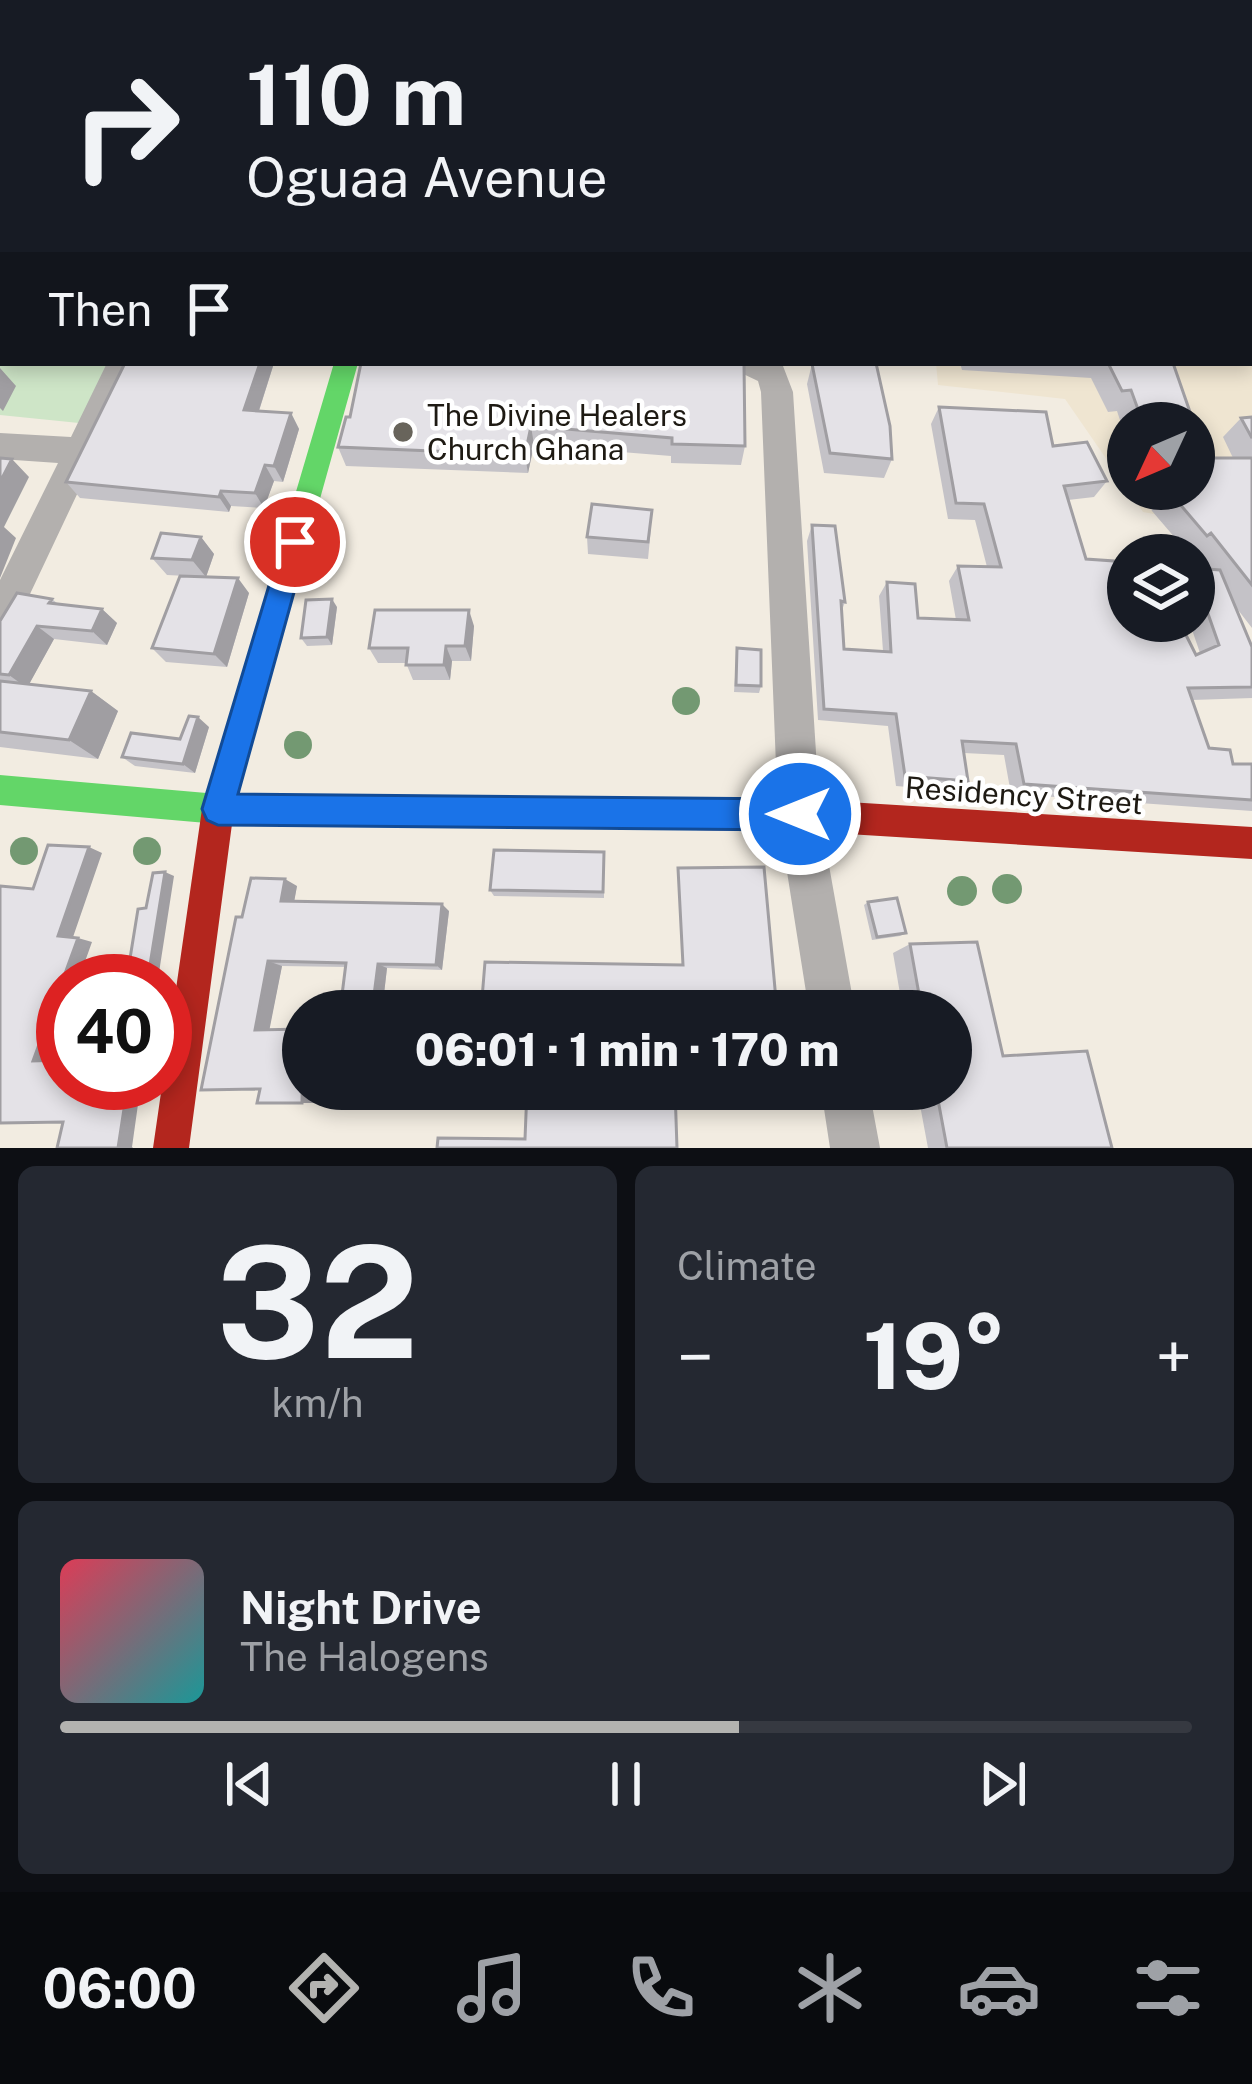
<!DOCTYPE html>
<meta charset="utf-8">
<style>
body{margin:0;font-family:"Public Sans",sans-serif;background:#242831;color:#f1f3f6;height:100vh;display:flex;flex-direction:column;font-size:45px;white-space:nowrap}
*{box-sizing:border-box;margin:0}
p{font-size:39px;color:#9ea1a6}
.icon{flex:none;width:66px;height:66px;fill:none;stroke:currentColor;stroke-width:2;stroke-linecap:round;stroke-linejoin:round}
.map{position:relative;height:1148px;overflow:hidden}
.drawer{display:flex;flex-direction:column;gap:18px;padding:18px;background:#0d0f14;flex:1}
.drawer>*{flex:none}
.banner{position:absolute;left:0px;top:0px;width:1254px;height:366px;box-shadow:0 6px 18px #0003;background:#171b24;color:#f1f3f6;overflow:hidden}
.needle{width:78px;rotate:226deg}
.tools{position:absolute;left:1107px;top:402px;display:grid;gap:24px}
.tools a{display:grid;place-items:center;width:108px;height:108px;border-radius:50%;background:#171b24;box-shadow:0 6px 18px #0003;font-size:60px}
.speed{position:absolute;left:36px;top:954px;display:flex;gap:24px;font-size:60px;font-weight:700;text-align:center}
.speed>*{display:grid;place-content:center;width:156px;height:156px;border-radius:50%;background:#171b24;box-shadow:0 6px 18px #0003;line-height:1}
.speed .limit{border:18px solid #d22;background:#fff;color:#111}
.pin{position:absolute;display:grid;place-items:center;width:102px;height:102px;color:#fff;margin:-51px;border:6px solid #fff;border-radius:50%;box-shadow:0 3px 12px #0007}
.me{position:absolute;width:132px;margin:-66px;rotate:270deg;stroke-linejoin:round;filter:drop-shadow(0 0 9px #0008)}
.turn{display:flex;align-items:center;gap:42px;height:252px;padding:0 48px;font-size:54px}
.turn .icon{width:156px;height:156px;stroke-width:2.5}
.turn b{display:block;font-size:84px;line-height:102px}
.then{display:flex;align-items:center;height:114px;padding:0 48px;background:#0003;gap:24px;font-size:45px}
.big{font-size:90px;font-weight:800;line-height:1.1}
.drawer .card{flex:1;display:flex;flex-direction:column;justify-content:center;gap:18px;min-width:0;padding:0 42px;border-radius:18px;background:#242831}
.drawer .dial{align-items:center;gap:0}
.dial b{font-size:156px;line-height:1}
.song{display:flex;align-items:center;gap:36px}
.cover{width:144px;height:144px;border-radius:18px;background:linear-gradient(135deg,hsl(350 70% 55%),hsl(180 70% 35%))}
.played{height:12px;border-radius:6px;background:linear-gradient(90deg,#b3b3b0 60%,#363941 60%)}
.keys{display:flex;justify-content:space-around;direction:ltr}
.heat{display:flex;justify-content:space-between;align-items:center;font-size:66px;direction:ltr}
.drawer .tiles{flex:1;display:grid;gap:18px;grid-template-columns:1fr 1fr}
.card:last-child{grid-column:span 2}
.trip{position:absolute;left:282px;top:990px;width:690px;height:120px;border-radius:60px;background:#171b24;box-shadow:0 6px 18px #0003;font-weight:800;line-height:120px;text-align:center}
.menu{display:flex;height:192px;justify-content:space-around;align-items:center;background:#090b0e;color:#9ea1a6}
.menu .icon{width:84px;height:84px}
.menu .current{color:#b3b3b0}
.menu b{font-size:54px;color:#f1f3f6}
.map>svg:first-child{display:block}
.built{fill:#efe5d1;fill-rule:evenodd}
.green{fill:#cee5c7}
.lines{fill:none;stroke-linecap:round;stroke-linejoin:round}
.street{fill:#b3b0ae;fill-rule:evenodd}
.fast{fill:#63d668;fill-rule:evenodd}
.jam{fill:#b3261e;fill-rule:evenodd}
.tree{fill:#739972}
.wall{fill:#c4c2c7}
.shaded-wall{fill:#a09ea2}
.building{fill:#e4e2e7;stroke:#a09ea2;stroke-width:3}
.route{fill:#1a73e8;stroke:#114b97;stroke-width:3}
.poi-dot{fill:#68645b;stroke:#fff;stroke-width:4.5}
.labels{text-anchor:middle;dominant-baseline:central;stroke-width:9;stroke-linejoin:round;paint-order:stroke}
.poi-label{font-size:30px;fill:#1e1a13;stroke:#fff;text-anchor:start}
.street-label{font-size:30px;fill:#1e1a13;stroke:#fff}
</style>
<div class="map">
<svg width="1252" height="1148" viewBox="0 0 1252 1148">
<rect width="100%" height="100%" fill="#f2ece1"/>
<path class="built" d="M1252,96V542L1245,531L1143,512L1065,399L938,385L936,363H1251ZM1128,423H1194V489H1128Z"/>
<path class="green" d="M0,64L3,363H112L79,423L0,415Z"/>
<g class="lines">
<path class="street" d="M0,45H3V59H0Z
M1251,81H1252V95H1251Z
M107,363H139L13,630L0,634V580L58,463L0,459V433L71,437Z
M732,363L783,366L793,392L820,815L855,1011H809L778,815L761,392L758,381L737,371Z
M821,1089H869L880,1148H830Z"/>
<path class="fast" d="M334,363H358L250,749L246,759L235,763L224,759L220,749Z
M0,775L218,794L694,798L705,803L710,814L705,825L694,830L218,824L0,805Z"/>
<path class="jam" d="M235,735L246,739L250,749L234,809L189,1148H153L202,809L224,739Z
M694,798L799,799L1252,827V859L799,831L694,830L683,825L678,814L683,803Z"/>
</g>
<g class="tree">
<circle cx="686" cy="701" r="14"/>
<circle cx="298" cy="745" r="14"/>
<circle cx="24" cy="851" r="14"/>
<circle cx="147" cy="851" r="14"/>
<circle cx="1007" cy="889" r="15"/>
<circle cx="962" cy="891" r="15"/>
</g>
<path class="wall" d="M0,0L3,3V40L0,41Z
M466,0H1252V69L1251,3H467Z
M274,363L259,411L291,413L299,429L283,482L274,481L264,508L231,506L229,512L80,498L66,482Z
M361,363L745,446L741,465L671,463V456L534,445L528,473L346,466L338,447L350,417Z
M960,363H1173L1206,458H1233L1223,437L1241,418L1252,417V628L1235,606L1252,647V698L1192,700L1209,748L1233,764H1252V811L1011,794L1004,755L964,753L968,781L958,791L896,786L888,726L818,720L807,541L812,525L845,602L842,610L844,649L883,651L879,596L887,582L918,618L956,620L949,581L958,566L987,567L975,520L948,519L931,424L939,407L1053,446L1107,481L1094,497L1068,500L1086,559L1196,655L1200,653L1189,621H1194V568L1206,569L1193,551L1188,553L1152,511L1144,489H1194V423H1128V444L1117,411L1108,412L1091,378L962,370Z
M812,364L892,459L884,478L824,473L807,384Z
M651,528L648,559L588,554L587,537Z
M201,537L214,554L206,577L249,593L227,667L166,662L152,648L187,576L167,575L152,558Z
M52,599L58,604L102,609L117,623L107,645L54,639L29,684L91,691L118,711L98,759L0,747V621Z
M337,607L332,645L307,646L301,638Z
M474,626L471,661H452L450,680H413L406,663H378L369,648Z
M737,648L761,686L759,693L734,692Z
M209,727L195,773L135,766L122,757L180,739Z
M604,852V898L494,896L490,890Z
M297,886L294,901L449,911L442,970L387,968L382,1011H340L346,967L282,966L269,1029L303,1089H316L315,1103L260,1090L242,917Z
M868,902L906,933L900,936L872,940L864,905Z
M910,944L1003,1056L1112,1148H928L917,1089H951V1011H903L893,953Z"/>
<path class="shaded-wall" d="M260,363H274L254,426L244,410Z
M0,368L16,386L3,411L0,408Z
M291,413L299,429L283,482L274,466Z
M531,426L534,445L528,473L525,455Z
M12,459L29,477L4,527L16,538L0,578V482Z
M265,465L274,481L264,508L255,493Z
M221,491L231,506L229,512L219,497Z
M201,537L214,554L206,577L192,560Z
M238,578L249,593L227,667L214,654Z
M332,599L337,607L332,645L327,637Z
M102,609L117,623L107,645L92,631Z
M469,610L474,626L471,661L465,646Z
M37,626L54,639L27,688L9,675Z
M446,646L452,661L450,680L444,665Z
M91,691L118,711L98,759L69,740Z
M198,717L209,727L195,773L183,764Z
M89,847L102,853L72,940L58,936Z
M165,872L174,876L158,979L148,977Z
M285,879L297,886L293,908L281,901Z
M442,904L449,911L442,970L436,965Z
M78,938L92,942L78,981H63V1022L49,1062L33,1061Z
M268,961L282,966L269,1032L255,1030Z
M378,964L387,968L382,1011H372Z
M128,1083H141L132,1147L133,1148H118Z
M304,1089H316L315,1103H302Z"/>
<path class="building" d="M0,0H391L390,3H3V24H0Z
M469,0H979L980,3H469Z
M1026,0H1252V48L1251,3H1027Z
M1251,118L1252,119V220H1251Z
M125,363H260L244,410L291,413L274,466L265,465L255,493L221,491L219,497L66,482Z
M361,363H744L745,446L672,444V438L531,426L525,455L338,447L346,417H350Z
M876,363L890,426L892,459L830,453L812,364Z
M1108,363H1173L1206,458H1252V585L1211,533L1207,536L1167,489H1194V423H1143L1131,390L1122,391Z
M939,407L1046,412L1053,446L1087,442L1107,481L1064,486L1086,559L1128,562V621H1179L1196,655L1219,645L1194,574V568L1220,570L1252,647V687L1188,688L1209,748L1230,750L1233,764H1252V800L1024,784L1016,744L962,741L968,781L905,776L896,714L824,709L812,525L835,526L845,602L841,601L844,649L891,652L887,582L915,584L918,618L969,620L958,566L1001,567L984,504L956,503Z
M1252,417V438L1241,418Z
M0,458L12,459L0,482Z
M592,504L652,510L648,542L587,537Z
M161,533L201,537L192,560L152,558Z
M180,576L238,578L214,654L152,648Z
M17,593L52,599L49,603L102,609L92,631L37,626L9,675L0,674V621Z
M332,599L327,637L301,638L306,600Z
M375,610H469L465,646H446L444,665H406L408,648H369Z
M737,648L761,650V686L736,685Z
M0,681L91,691L69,740L0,732Z
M189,716L198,717L183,764L122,757L131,733L180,739Z
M48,845L89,847L58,936L78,938L33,1061L63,1060V1083H128L118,1148H57L63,1122L0,1123V886L33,889Z
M494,850L604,852L603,892L490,890Z
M764,867L777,1011H481L485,962L683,965L678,868Z
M165,872L148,977H127L138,909L146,908L153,873Z
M251,878L285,879L281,901L442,904L436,965L378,964L372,1011H340L346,963L268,961L255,1030L303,1029L302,1103H257L260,1089L201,1090L236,917H242Z
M897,898L906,933L877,937L868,902Z
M977,942L1003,1056L1087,1051L1112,1148H947L936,1089H951V1011H922L910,944Z
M527,1089H675L677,1148H437L438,1138L525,1139Z
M691,1089H787V1101Z"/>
<path class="route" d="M295,530L308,542L238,794L800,799L811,803L815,814L811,826L800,830L218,825L207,820L202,809L282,542Z"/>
<circle class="poi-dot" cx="403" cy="432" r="12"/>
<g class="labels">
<g class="poi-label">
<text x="427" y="415">The Divine Healers<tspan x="427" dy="34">Church Ghana</tspan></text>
</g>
<g class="street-label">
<text transform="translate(1024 795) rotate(4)">Residency Street</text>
</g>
</g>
</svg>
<div class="tools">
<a><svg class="needle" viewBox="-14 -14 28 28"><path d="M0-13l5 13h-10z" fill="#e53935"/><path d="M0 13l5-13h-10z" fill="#9ea1a6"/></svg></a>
<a><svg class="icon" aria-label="layers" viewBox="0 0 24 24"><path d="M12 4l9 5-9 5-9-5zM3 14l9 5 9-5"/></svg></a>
</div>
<div class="speed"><div class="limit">40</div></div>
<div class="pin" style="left:295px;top:542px;background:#d93025"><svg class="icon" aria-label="arrive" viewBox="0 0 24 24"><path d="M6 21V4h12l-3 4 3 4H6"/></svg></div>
<svg class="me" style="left:800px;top:814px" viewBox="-20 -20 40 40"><circle r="17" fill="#1a73e8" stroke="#fff" stroke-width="3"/><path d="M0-11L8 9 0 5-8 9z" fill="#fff"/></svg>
<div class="trip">06:01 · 1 min · 170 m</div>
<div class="banner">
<div class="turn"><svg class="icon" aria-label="right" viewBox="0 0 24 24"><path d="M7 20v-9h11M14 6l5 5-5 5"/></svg><div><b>110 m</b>Oguaa Avenue</div></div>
<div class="then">Then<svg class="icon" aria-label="arrive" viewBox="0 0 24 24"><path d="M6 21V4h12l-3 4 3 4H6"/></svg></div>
</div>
</div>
<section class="drawer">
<div class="tiles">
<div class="card dial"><b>32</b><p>km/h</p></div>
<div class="card"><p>Climate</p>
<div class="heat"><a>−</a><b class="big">19°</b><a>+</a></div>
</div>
<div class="card">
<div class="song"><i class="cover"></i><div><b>Night Drive</b><p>The Halogens</p></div></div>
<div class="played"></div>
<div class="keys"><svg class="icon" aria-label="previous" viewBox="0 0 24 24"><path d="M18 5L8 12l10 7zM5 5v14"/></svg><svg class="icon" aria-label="pause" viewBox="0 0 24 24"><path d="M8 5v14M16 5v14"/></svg><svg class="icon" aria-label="next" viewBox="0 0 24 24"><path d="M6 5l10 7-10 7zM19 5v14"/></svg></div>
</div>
</div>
</section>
<nav class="menu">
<b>06:00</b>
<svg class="icon current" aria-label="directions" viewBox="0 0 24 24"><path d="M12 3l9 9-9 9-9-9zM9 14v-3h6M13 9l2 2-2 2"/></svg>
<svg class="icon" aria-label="music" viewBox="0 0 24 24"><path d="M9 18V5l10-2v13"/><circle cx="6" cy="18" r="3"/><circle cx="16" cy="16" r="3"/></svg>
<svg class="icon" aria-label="phone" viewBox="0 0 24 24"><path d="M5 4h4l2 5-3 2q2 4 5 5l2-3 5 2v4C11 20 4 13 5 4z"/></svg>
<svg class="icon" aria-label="climate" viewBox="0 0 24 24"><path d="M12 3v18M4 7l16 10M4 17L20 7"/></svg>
<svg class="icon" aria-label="car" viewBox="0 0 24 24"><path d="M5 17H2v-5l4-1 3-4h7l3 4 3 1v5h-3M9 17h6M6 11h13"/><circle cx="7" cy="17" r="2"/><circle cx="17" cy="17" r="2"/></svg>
<svg class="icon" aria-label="filters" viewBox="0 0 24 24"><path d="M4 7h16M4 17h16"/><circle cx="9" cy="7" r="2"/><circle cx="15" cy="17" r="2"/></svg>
</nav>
